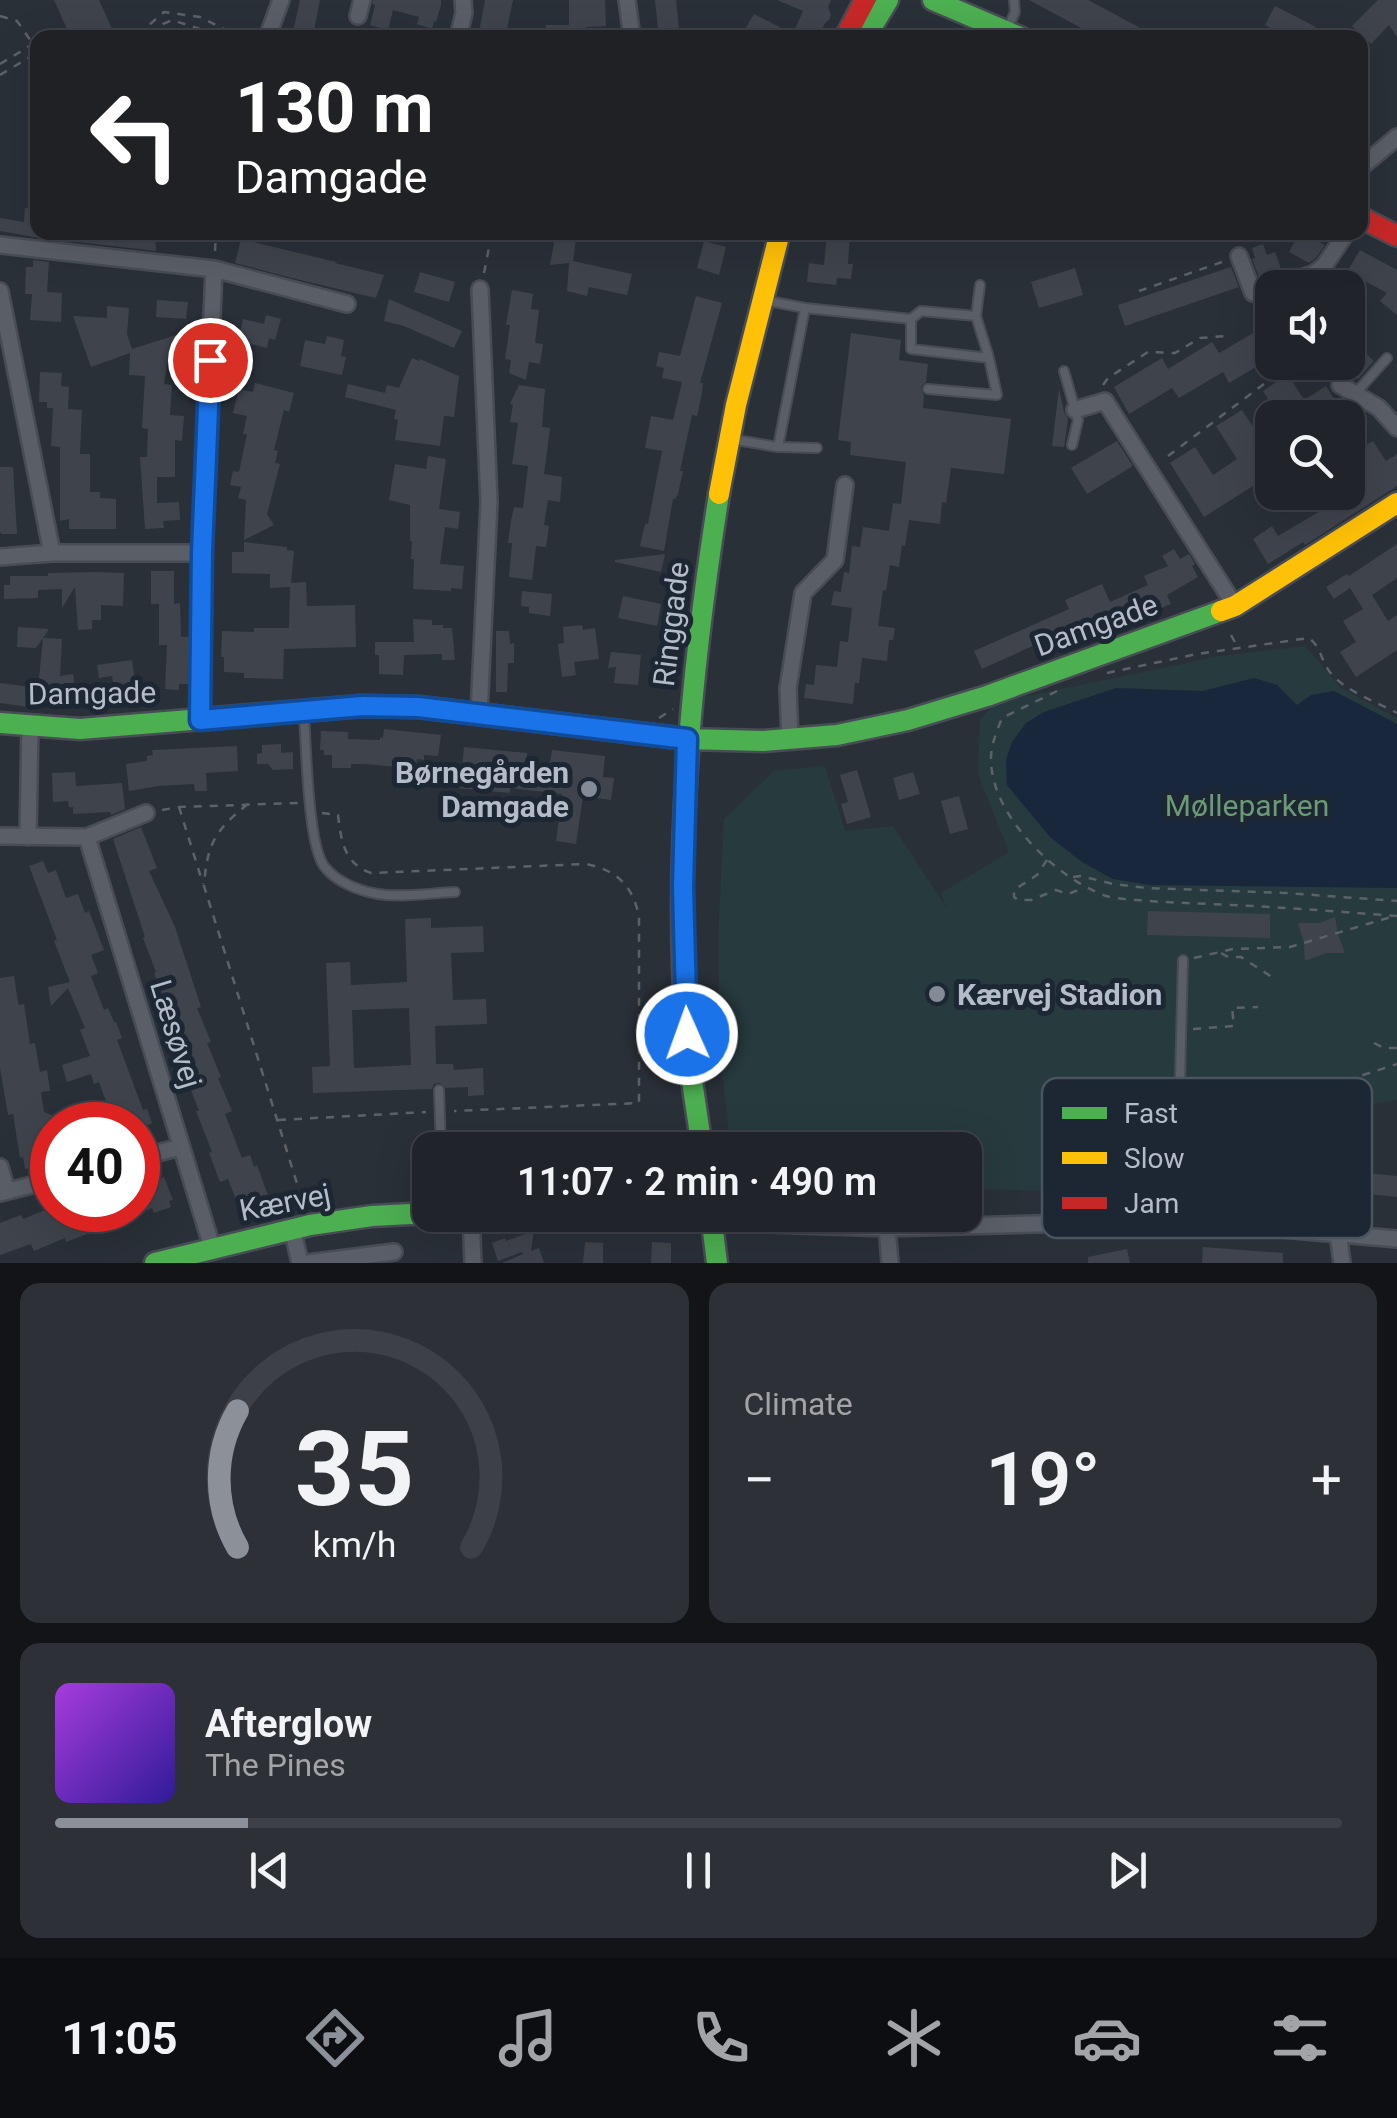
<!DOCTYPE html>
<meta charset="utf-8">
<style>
body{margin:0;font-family:Roboto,sans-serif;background:#2d3036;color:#f1f3f6;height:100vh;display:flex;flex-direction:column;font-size:38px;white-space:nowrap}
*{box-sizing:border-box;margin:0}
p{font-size:32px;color:#a2a4a8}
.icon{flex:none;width:55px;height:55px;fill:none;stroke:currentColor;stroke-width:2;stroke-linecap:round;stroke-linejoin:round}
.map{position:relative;height:1263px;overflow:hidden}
.drawer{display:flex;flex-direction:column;gap:20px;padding:20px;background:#121417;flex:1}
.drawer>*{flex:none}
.hud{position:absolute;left:30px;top:30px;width:1338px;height:210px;border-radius:20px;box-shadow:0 10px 40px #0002,0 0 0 2px #3d4147;background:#202124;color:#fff;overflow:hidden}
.fabs{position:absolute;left:1255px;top:270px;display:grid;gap:20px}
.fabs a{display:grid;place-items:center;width:110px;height:110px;border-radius:20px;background:#20242a;box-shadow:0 10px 40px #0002,0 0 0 2px #3d4147;font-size:50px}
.speed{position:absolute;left:30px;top:1102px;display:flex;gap:20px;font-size:50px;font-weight:700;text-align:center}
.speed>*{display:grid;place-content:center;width:130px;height:130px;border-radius:50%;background:#20242a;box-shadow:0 10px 40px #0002,0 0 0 2px #3d4147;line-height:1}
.speed .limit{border:15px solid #d22;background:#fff;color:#111}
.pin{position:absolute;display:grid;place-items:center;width:85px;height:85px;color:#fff;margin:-42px;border:5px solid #fff;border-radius:50%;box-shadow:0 2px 10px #0007}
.me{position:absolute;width:110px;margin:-55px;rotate:358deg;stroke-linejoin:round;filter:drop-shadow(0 0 8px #0008)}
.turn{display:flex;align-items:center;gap:35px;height:210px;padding:0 40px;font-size:45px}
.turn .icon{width:130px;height:130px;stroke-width:2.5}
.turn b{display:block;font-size:70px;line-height:85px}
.big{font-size:75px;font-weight:600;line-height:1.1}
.drawer .card{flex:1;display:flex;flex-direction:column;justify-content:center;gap:15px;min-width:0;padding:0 35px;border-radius:20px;background:#2d3036}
.drawer .dial{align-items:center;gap:0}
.dial svg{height:260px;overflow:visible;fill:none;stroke:#3d4147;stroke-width:7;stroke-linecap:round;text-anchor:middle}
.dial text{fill:#f1f3f6;stroke:none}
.song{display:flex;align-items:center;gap:30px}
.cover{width:120px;height:120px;border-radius:15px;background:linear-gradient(135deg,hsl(280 70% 55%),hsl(250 70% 35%))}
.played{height:10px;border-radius:5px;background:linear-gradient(90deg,#8c9099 15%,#3d4147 15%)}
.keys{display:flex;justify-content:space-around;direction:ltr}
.heat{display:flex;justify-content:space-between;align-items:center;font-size:55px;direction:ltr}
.drawer .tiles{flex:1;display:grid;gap:20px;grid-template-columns:1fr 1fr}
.card:last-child{grid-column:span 2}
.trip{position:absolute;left:412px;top:1132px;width:570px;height:100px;border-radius:20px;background:#20242a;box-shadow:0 10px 40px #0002,0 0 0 2px #3d4147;font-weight:600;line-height:100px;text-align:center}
.tabs{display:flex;height:160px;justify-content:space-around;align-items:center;background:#0d0e11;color:#a2a4a8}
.tabs .icon{width:70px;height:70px}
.tabs .on{color:#8c9099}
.tabs b{font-size:45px;color:#f1f3f6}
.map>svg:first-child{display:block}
.green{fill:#273a3e}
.water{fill:#19273c}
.building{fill:#3f444c;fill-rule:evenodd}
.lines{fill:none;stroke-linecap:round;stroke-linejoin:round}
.lane-casing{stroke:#484c55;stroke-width:12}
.street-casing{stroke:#484c55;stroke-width:20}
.fast-casing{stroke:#484c55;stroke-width:25}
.slow-casing{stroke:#484c55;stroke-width:25}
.jam-casing{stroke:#484c55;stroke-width:25}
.path{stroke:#5c6268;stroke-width:2.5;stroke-dasharray:8 8;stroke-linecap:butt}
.lane{stroke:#5a5e66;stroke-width:8}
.street{stroke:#5a5e66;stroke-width:15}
.fast{stroke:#4caf50;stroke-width:20}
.slow{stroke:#ffc107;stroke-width:20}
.jam{stroke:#c62828;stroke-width:20}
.route-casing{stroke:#114b97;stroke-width:25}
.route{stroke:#1a73e8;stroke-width:18}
.poi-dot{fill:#848b96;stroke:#1d2633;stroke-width:4}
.labels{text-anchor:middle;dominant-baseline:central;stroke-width:10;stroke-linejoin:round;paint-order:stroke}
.street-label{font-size:30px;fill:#b4bcc9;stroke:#1d2633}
.poi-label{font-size:30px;font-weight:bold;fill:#b4bcc9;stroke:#1d2633;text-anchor:end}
.park-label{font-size:30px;fill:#6b9a76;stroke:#1d2633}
.key{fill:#1d2633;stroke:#4a5360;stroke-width:2.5}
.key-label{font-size:28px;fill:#b4bcc9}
</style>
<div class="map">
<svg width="1397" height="1263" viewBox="0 0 1397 1263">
<rect width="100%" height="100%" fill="#2a3038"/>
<path class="green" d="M1305,646L1341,688L1397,718V1100L1202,1129L1153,1098L1130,1116L1121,1192L965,1189V1150H731L720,1051L718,937L724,819L774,771L825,766L845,831L893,826L947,909L941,893L1009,852L978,774L980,720L994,703L1220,656Z"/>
<path class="water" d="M1254,678L1277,685L1297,705L1311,695L1334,691L1397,724V888L1150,885L1113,879L1082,862L1050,837L1007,785L1006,760L1012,742L1026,723L1044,712L1116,688L1203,691Z"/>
<path class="building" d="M54,0H99L116,38H71Z
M300,0H320L314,31L304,34L293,32Z
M373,0H441V5L436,22L434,21L432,29L417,24L419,17L393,10L388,30L370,25L375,5L372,4Z
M485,0H513L505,38H478Z
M569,0H605L606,26L586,27V38H546V25H569Z
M655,0H676L680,38H659Z
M777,0H831L828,7L831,15L829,20L825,23L818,38H756L744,31L754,14L793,34L803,11Z
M1029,0H1088L1159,38H1100Z
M1378,0H1397V37L1389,25L1371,44L1352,26Z
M1275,6L1316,27L1311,38H1290L1265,25Z
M25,208L38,209V232H155L156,251L34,237L0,231V218L24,222Z
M556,232H577L573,261L632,274L627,295L589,287L587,296L567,291L569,263L550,265Z
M827,232H850L848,264H853L851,279L837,278L836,285L807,282L809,263L824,265Z
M1300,232L1325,245L1316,258L1309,263L1289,252Z
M241,239L336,262L335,263L384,275L376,298L292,278L235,263Z
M704,241L726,247L719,275L697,268Z
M1263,244L1267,255L1275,252L1282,272L1260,279L1252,259L1255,258L1252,248Z
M1360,250L1397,270V315L1380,301L1387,293L1361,279L1353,295L1348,292V288L1338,287Z
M33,260L49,262L47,292L62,293L61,322L30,320L32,294H25L26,267H33Z
M1231,267L1239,287L1125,326L1118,305Z
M1075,268L1083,295L1039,308L1031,282Z
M420,272L455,282L449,302L414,292Z
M512,290L533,294L531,309L539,310L535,343L543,344L540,364L529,362L526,380L509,373L511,360L505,359L510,325H506Z
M696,296L722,303L700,383H703L702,393L697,416L692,415L680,471H683L678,494L675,499H673L664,551L640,546L645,524H648L662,451L645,448L651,416L673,420L682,382L662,378L664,368L656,366L659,352L680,356Z
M389,299L462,331L454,348L404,326L384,321Z
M157,300L188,302L186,319L156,317Z
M107,306L129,308L127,334L132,349L176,335L184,358L167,364L164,384L172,385L170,415L184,416L182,441L175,440V477H157V503L179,502L180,520L163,521L164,528L145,529L140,457H147L148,429L142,428L145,376L129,375L130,353L91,367L73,316L107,318Z
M266,315L281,319L275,340L269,338L267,348L238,341L243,319L264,324Z
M1255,332L1271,358L1229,383L1223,372L1179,398L1172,388L1129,414L1114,387L1162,358L1168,369L1212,342L1219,353Z
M851,333L901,340L899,360L928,364L926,382L921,387L924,396L923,408L1011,419L1004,474L951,468L946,503L942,502L940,524L909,520L905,546L902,545L899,567L890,565L886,591L883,590L878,626L895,628L893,640H889L887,661L862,658L859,683H855L853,704L804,698L806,684L814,685L816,665L837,667L840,641L848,642L852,608L831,605L834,591L841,592L844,572L849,573L852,546L860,547L863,527L889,531L893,503L901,504L906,462L850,455L851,442L838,440Z
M327,336L344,340L341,356L346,357L342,375L300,366L305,340L325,344Z
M1348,338L1374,361L1358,379L1348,369Z
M412,358L419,361L420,359L459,376L454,417L444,416L440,446L395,440L398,420L394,419L396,410L345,397L348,384L385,393L387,385L399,388Z
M40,372L62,373L61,386L69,387L68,409L82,410L80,454H90V492H100V498L116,499V529H69V519L60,521V447L51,446L53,408H47V402H39Z
M1288,374L1304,400L1326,386L1346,418H1280L1263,391Z
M255,383L294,393L289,412L284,410L274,450L278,451L275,463L280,464L267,514L274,525L244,540L246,500L238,498L241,487L230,485L233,471L239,472L247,434H243L247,416L233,413L239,389L253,392Z
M519,385L545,389L542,427L550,428L544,474L562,477L560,502L548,500L544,525L549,526L546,547L536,546L532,580L509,577L512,543H508L511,521L514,507L523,508L528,466L512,464L518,423L510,422L513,405L510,404Z
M1059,389L1064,412L1068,419L1064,447L1052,446Z
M1242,410L1261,439L1272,432V474L1204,517L1170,463L1195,447L1213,475L1237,459L1216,426Z
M1117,441L1133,466L1087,494L1071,468Z
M1373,441L1386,461L1397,454V486L1305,545L1303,542L1268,564L1253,539L1272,526L1278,536L1339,500L1335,492H1348V485L1367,473L1354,452Z
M428,456L446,459L439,509L460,512L458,529L445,527L440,564L464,566L462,589L451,588V591L413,589L414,559H411L412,541H410V505L389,500L395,464L426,469Z
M0,467H13L17,534H2L0,532Z
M244,542L287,547V550L294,551L291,583L306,582L307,606L355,605L356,647L284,649L283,679L244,678V673L224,672V657H221L222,631L254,632V628H289L290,587L270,588V574L232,573V552H244Z
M1397,544V578L1372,595L1388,621L1397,615V650L1356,677L1340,652L1356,642L1343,621L1363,609L1350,588L1334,599L1326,587L1347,574L1349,576Z
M1174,549L1180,559L1189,554L1195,564L1192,566L1198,577L1167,595L1171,604L1118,626L1111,611L1067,631L1068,634L1050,643L1048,639L982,669L974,651L1069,609L1065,600L1102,584L1110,602L1148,585L1144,576L1168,566L1162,556Z
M665,554L661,572L615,562V560Z
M151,571H174V604L180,603L181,637H189V684H179V690L165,689L167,645H159V604H151Z
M97,572L124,573L123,606L101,605V620H92V629L78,630L75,587L62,608V589L38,590V598L4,599V585H10V576H48V573Z
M522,591L552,594L550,616L529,613V607L521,606Z
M623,596L661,604L657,626L618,618Z
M413,619L432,620V625H443V628H452L455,660H442V654L404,655L403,675L379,674V655H375V642H414Z
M582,625L583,630L595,628L599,659L574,662L576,675L562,677L558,644L564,643L563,627Z
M18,627L49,629L43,638L62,639L60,676L73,674L77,702L51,705L29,703V707L0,703V683L38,688L43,638L36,648L17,647Z
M496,631H509L510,644L514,643V663H508L507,692H496Z
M611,652L641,655L638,685L614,683L616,667L608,668Z
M132,660L136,688L114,691L112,676L99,678L97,665Z
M384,729L441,735L438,756L424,755V760L417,759L416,766L410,765V770L398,769V767L365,764H351V768H332V755H324V750H320L321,731L348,732V739L380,740V737L383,738Z
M281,744V753L293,752V769L273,770L268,764H257V754L262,753V745Z
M237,746L238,771L206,773L207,791H195L194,784L158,786L129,791L126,764L147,761V756L153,755L152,750Z
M464,747L527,753L526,766L549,770L552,750L605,756L603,777L614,778L611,800L583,796L576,844L556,841L562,794L510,788V793L447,787L450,766L462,767Z
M857,770L871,817L847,824L841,804L848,802L840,775Z
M75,772L76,786L122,783L125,809L111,815L110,812L73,814V807H69L68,801L53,802L52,773Z
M913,772L920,794L899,800L893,778Z
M959,796L968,829L950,834L941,801Z
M141,827L157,868L149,871L175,927L201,1007L197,1008L211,1042L207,1043L221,1077L218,1078L232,1111L225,1114L242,1158L250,1155L254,1167L257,1165L270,1201L241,1212L228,1179L220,1182L209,1153L212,1152L196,1111H199L186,1077L188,1076L175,1042L177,1041L164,1007H167L154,973L156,972L143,938L145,937L113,839Z
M43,861L48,873L56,870L66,898L78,894L85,913L89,911L104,950L91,955L98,973L91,976L104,1010L108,1008L114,1022H116L122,1038L117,1040L143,1110L147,1109L152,1123L138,1129V1125H52V1152L44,1153L45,1165L25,1169L23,1157L20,1158L13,1114L8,1115L0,1068V978L14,976L18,1002L19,1005L24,1004L30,1044L35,1043L40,1072L47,1070L50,1091L41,1092L44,1112L72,1124L109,1110L99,1082L94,1084L91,1074L67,1082L62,1065L90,1056L80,1030L85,1028L68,988L51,1006L48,987L70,982L54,941L57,940L29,866Z
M1148,911L1270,914V938L1147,935Z
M1335,917L1338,934L1345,953H1326L1305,961L1304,943L1298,923H1319Z
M431,918V928L483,926L484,952L451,953L453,1000L486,999L487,1024L435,1026L436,1064H453L454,1070L483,1068L484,1095L468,1096V1087L446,1088L440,1083L434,1084L432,1089L313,1093L312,1067L330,1066L326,963L350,962L351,985L407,982L405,919ZM409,1008L411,1065L354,1068L352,1010Z
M571,1131H595V1150H570Z
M1276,1164L1397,1176V1197L1274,1184Z
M164,1177L173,1200L169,1201L171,1207L154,1213L152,1208L143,1212L142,1207L138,1209V1188Z
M52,1207V1210H125V1212L87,1225L90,1233L66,1242L65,1238L34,1251L31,1244L0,1255V1223L21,1215L23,1219Z
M534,1231L531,1251L539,1248L544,1263H502L523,1254L522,1252L498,1261L492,1243L505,1238L506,1241Z
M585,1242L603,1243V1263H583Z
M652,1242L671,1243V1263H651Z
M1203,1247L1283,1253V1263H1202Z
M1127,1249L1130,1263H1088V1257Z"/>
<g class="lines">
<g class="lane-casing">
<path id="lane" d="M1008,28L1015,12L1014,0
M763,300L805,308L911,319V349L989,358L976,316L921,311L911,319
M976,316L980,285
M1064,371L1078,420L1072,445
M928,389L997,395L989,358
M1355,394L1387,358
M730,439L778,447L817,448
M778,447L805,308
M304,714C306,745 308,845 324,866C336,882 359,891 378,894C402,898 430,893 455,892
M439,1090L441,1150
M1141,1221L1146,1152L1180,1079L1183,960"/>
</g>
<g class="street-casing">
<path id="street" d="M627,0L632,38
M358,16L362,0
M267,38L281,0
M458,38L464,13L463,0
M1360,168L1397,137
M0,245L214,269L347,304
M1239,256L1253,293L1313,274L1324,266L1347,232
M0,291L52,553
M1340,385L1379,408L1397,428
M1075,410L1105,401L1235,606
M0,557L52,553H202
M479,714L489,502L480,289
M200,720L202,553L214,269
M790,739L788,688L803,593L835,560L845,485
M0,836L87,837L146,813
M28,837L30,725
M87,837L212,1247
M138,1158L181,1147
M0,1167L7,1191
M0,1193L52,1180
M471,1215L473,1263
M712,1222L887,1228L1141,1221L1259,1227L1397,1239
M292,1228L300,1263
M887,1228L890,1263
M1338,1233L1342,1263
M308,1263L394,1252"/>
</g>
<g class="fast-casing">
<path id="fast" d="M933,0L1022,38
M865,38L888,0
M0,723L80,729L361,706L419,707L687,739L763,741L837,735L908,720L987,696L1221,611
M702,1150C697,1110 689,1069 686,1028C674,850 691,670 719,494
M711,1215L717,1263
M155,1263L310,1225L372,1216L430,1213"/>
</g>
<g class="slow-casing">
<path id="slow" d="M719,494L736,405L780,232
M1221,611L1235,606L1397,503
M554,1215L712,1222"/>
</g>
<g class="jam-casing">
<path id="jam" d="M845,38L865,0
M1360,217L1397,236"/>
</g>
<path class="path" d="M0,16L17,21L33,44
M142,38L149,25L164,12L200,17L242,38
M155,38L163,24L172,20L228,38
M0,64L33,44L38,49
M0,75L35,54L38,58
M215,251L216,232
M484,273L492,232
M1139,291L1222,262
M1103,385L1108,378L1148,352L1175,353L1200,338L1227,336
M1168,456L1288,366L1308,365L1326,377
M1231,635L1237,646
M1107,673L1197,654L1309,638C1321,647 1321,660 1329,671C1344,691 1375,701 1397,713
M1057,691L1002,718C996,733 990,747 991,763C994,818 1056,878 1106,896C1116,899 1127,899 1137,900C1167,903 1198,903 1229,905C1285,907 1341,912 1397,916
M659,718L673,709
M248,804C215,830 207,844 204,886L305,1209
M179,807L203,884
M162,810L179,807L298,803
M322,813L338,815C341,840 344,864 371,873L586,864C617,870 633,886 639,917V1103L454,1111
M1047,860L1037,875L1014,890V897L1018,900H1031L1056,890L1068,894L1076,891L1081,885
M1073,877L1081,876L1113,884L1147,888L1286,893L1397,901
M1221,953L1228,957H1241L1275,979
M1194,958L1233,949L1290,947L1391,917
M1193,1029L1234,1026L1232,1008L1258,1007
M1374,1043L1384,1048H1397
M1190,1082C1263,1109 1327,1087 1397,1064
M278,1120L426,1112"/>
<use href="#lane" class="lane"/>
<use href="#street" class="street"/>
<use href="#fast" class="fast"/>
<use href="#slow" class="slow"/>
<use href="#jam" class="jam"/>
</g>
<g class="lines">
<g class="route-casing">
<path id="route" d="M210,360L202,552L200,720L362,706L418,707L687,739L683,887L687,1034"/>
</g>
<use href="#route" class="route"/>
</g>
<g class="poi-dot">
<circle cx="589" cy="789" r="10"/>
<circle cx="937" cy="994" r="10"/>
</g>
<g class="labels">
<g class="street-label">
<text transform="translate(671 624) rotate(-83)">Ringgade</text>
<text transform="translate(1096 625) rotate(-20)">Damgade</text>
<text transform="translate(92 693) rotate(-1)">Damgade</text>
<text transform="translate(176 1034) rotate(73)">Læsøvej</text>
<text transform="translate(285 1202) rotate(-11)">Kærvej</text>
</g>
<g class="poi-label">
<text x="569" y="772">Børnegården<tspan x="569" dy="34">Damgade</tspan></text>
<text x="957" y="994" text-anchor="start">Kærvej Stadion</text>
</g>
<g class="park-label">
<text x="1247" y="805">Mølleparken</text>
</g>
</g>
<rect x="1042" y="1078" width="330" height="160" rx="15" class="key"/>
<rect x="1062" y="1107" width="45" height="12" fill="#4caf50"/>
<rect x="1062" y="1152" width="45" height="12" fill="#ffc107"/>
<rect x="1062" y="1197" width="45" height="12" fill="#c62828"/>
<g class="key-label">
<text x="1124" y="1123">Fast</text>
<text x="1124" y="1168">Slow</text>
<text x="1124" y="1213">Jam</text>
</g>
</svg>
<div class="fabs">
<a><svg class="icon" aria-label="sound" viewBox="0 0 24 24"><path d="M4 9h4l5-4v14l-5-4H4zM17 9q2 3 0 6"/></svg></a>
<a><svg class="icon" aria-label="search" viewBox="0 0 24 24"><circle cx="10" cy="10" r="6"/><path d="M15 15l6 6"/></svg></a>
</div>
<div class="speed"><div class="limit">40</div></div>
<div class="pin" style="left:210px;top:360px;background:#d93025"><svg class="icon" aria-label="arrive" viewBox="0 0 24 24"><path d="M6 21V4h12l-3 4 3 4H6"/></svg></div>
<svg class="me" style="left:687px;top:1034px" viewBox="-20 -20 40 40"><circle r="17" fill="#1a73e8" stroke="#fff" stroke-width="3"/><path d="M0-11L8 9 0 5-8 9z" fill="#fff"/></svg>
<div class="trip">11:07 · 2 min · 490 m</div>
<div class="hud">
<div class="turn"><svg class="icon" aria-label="left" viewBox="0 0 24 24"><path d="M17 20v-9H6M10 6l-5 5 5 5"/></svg><div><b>130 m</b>Damgade</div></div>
</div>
</div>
<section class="drawer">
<div class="tiles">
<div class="card dial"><svg viewBox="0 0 100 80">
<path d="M14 69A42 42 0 1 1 86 69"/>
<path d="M14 69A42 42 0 0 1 14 27" stroke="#8c9099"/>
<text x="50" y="56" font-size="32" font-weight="700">35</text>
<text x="50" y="72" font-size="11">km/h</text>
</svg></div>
<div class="card"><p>Climate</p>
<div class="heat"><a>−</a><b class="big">19°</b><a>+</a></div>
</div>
<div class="card">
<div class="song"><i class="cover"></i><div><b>Afterglow</b><p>The Pines</p></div></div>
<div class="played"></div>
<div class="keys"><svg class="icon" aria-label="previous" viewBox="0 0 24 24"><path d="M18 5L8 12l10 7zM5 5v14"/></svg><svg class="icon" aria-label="pause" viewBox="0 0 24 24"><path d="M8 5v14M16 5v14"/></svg><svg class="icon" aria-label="next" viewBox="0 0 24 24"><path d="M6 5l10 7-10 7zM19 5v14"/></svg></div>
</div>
</div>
</section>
<nav class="tabs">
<b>11:05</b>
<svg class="icon on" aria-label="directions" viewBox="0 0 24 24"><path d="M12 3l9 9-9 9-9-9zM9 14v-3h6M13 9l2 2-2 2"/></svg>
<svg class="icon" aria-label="music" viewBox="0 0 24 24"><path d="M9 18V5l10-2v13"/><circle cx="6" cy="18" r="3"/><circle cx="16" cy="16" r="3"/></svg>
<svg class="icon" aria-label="phone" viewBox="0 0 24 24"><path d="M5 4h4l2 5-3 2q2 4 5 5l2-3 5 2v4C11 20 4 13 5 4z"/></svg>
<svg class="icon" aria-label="climate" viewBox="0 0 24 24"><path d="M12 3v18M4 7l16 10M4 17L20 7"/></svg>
<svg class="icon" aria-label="car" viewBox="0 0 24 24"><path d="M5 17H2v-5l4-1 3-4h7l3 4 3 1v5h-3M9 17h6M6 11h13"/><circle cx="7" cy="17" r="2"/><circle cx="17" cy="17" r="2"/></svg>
<svg class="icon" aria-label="filters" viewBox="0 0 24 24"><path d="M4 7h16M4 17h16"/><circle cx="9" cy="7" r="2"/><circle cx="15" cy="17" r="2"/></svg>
</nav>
